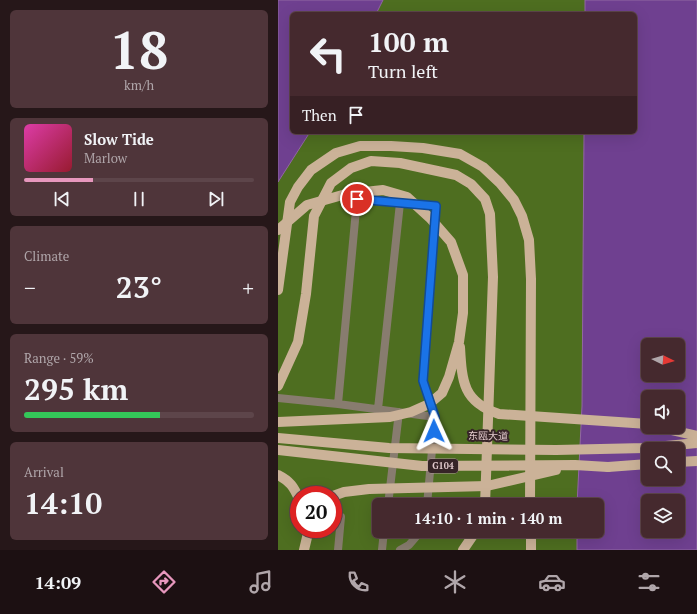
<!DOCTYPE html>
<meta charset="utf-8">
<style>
body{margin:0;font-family:"PT Serif","Noto Sans SC",serif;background:#4f353a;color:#f1f3f6;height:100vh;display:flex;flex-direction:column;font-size:15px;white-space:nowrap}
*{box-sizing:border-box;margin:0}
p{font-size:13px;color:#b0a6aa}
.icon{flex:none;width:22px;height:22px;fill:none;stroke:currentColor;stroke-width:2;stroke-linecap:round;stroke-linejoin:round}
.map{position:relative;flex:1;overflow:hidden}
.sheet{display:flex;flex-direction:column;gap:10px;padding:10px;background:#261719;width:278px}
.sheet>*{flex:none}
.top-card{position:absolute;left:12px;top:12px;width:347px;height:122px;border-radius:6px;box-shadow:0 4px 16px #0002,0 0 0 1px #5d454a;background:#45292e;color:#f1f3f6;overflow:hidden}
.needle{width:26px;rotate:95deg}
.controls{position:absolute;left:363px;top:338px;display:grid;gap:8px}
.controls a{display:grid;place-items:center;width:44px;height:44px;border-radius:6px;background:#45292e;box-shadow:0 4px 16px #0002,0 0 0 1px #5d454a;font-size:20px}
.speed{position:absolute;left:12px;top:486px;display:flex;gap:8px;font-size:20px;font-weight:700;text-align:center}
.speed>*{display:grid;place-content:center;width:52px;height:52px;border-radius:50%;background:#45292e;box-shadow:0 4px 16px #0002,0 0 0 1px #5d454a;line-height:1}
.speed .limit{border:6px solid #d22;background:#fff;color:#111}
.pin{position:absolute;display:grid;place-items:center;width:34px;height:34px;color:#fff;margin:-17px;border:2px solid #fff;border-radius:50%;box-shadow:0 1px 4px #0007}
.me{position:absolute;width:44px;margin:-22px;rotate:359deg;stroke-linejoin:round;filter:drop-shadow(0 0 3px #0008)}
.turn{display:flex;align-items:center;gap:14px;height:84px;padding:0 12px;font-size:18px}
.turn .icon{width:52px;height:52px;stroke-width:2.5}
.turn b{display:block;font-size:28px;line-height:34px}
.then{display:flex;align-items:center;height:38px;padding:0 12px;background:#0003;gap:8px;font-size:15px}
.big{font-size:30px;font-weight:700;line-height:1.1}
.sheet .tile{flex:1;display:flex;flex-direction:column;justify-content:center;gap:6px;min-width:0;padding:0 14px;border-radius:6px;background:#4f353a}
.sheet .dial{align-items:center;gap:0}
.dial b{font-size:52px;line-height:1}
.song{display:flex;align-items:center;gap:12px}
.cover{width:48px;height:48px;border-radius:6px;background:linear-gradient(135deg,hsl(320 70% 55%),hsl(350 70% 35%))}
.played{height:4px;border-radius:2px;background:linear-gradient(90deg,#e797bd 30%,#5d454a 30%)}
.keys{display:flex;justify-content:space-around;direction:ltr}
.heat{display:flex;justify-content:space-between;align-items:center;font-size:22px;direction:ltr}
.charge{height:6px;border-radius:3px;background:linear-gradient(90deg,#34c759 59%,#5d454a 0)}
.trip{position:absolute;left:94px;top:498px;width:232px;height:40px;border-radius:6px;background:#45292e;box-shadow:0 4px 16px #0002,0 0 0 1px #5d454a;font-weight:700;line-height:40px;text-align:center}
.menu{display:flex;height:64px;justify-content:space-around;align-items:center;background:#1c1012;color:#b0a6aa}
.menu .icon{width:28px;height:28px}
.menu .active{color:#e797bd}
.menu b{font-size:18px;color:#f1f3f6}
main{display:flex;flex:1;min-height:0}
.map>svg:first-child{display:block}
.green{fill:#4e6e20;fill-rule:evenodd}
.water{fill:#6f4090;stroke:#9269a2;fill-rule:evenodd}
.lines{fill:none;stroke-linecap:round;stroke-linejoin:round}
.service{stroke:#887c6f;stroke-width:8}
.primary{stroke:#cbb298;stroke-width:10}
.primary-bridge{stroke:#cbb298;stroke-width:10}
.route-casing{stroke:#114b97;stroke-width:10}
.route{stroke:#1a73e8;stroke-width:7}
.labels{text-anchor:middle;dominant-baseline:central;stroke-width:4;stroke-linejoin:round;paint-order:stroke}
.shield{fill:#362427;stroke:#ae989b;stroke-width:1}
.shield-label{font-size:9px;font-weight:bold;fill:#e2cacd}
.street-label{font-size:10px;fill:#e2cacd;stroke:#362427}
</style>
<main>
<section class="sheet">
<div class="tile dial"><b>18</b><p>km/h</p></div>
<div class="tile">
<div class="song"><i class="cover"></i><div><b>Slow Tide</b><p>Marlow</p></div></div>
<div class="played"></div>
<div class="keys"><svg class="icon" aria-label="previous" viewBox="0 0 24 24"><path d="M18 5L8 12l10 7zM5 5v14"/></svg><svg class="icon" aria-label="pause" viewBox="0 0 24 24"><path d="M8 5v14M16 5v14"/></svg><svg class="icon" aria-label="next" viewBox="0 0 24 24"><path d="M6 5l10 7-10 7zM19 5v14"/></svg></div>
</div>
<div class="tile"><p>Climate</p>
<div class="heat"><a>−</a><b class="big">23°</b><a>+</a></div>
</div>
<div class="tile"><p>Range · 59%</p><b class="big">295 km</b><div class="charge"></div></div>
<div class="tile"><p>Arrival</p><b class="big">14:10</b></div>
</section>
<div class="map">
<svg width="419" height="550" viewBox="0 0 419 550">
<rect width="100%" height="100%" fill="#5c373d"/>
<path class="green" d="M105,0H307V14H98Z
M32,132H306L304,406L299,505H101V531H299V550H0V182ZM21,495H55V529H21Z"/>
<path class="water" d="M0,0H105L98,14H14V132H32L0,182Z
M307,0H419V550H299V531H319V505H299L304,406L306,132H357V14H307ZM370,345H400V375H370ZM370,397H400V427H370ZM370,449H400V479H370ZM370,501H400V531H370Z"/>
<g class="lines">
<path class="service" d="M0,398L60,404L157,417
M60,404L79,199L158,206L145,381L157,417L149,505
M100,409L122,203
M110,505L121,412
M60,550L63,517
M104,550L106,531
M122,550L131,545L143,531"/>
<path class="primary" d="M0,290L12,202L20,187L33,170L58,153L82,146H113L145,148L182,154L205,167L222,183L236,200L244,216L251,240L253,279L252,505
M0,386L20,342L28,294L36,216L53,183L73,168L93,161L122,163L178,175L193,184L207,199L212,214L215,277L207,505
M380,427L419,436
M400,462L419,461
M330,467L370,464
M0,475C12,481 16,487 21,499
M253,531V550
M26,550L31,529
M185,550L198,531"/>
<path class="primary-bridge" d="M0,230L29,205L68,194L105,190L129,197L152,218L173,242L185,275V313L181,342L171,377L164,393L151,404L133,412L112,417L0,422
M182,347C184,382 185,402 221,414L370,424
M0,438L111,448L278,450L367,448L419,443
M0,450L144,466L297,465L330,467
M55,496L66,492L91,489L209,486L278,470"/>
</g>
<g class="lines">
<g class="route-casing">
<path id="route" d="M79,199L158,206L145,381L157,417L156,431"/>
</g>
<use href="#route" class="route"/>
</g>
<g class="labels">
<rect class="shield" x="150" y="459" width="30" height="14" rx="3"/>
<g class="shield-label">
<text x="165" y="466">G104</text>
</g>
<g class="street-label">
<text transform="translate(210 436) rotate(1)">东瓯大道</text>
</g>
</g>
</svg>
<div class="controls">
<a><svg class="needle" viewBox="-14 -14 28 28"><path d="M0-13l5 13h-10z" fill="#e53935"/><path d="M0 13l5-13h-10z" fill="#b0a6aa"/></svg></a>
<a><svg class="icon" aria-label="sound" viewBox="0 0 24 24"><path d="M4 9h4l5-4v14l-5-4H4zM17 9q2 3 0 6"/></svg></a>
<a><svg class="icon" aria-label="search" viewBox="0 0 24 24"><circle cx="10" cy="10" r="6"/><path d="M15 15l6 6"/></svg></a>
<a><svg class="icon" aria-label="layers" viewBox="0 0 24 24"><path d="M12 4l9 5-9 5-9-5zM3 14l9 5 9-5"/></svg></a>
</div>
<div class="speed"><div class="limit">20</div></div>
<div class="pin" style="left:79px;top:199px;background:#d93025"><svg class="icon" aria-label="arrive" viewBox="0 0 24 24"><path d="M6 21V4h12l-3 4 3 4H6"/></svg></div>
<svg class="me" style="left:156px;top:431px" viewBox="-20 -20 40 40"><path d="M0-17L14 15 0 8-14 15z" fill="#1a73e8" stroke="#fff" stroke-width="4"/></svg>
<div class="trip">14:10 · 1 min · 140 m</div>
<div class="top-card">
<div class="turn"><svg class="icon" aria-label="left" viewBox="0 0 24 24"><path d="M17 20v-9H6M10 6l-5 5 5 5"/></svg><div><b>100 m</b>Turn left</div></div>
<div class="then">Then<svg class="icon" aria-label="arrive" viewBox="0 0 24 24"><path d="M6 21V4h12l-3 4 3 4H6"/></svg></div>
</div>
</div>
</main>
<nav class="menu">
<b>14:09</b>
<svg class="icon active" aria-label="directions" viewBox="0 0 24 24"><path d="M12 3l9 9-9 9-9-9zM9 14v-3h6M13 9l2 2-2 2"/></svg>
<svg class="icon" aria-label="music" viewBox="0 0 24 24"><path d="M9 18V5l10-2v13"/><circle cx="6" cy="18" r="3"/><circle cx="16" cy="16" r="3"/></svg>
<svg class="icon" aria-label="phone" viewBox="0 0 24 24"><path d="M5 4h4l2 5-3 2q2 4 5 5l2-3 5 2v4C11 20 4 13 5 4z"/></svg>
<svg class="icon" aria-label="climate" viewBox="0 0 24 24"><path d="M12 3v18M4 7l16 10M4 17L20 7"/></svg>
<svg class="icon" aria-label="car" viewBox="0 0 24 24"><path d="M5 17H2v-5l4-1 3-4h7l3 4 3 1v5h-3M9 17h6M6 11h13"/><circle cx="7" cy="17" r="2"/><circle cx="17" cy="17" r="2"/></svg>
<svg class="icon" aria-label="filters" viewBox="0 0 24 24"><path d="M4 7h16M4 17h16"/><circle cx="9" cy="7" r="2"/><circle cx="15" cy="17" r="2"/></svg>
</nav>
